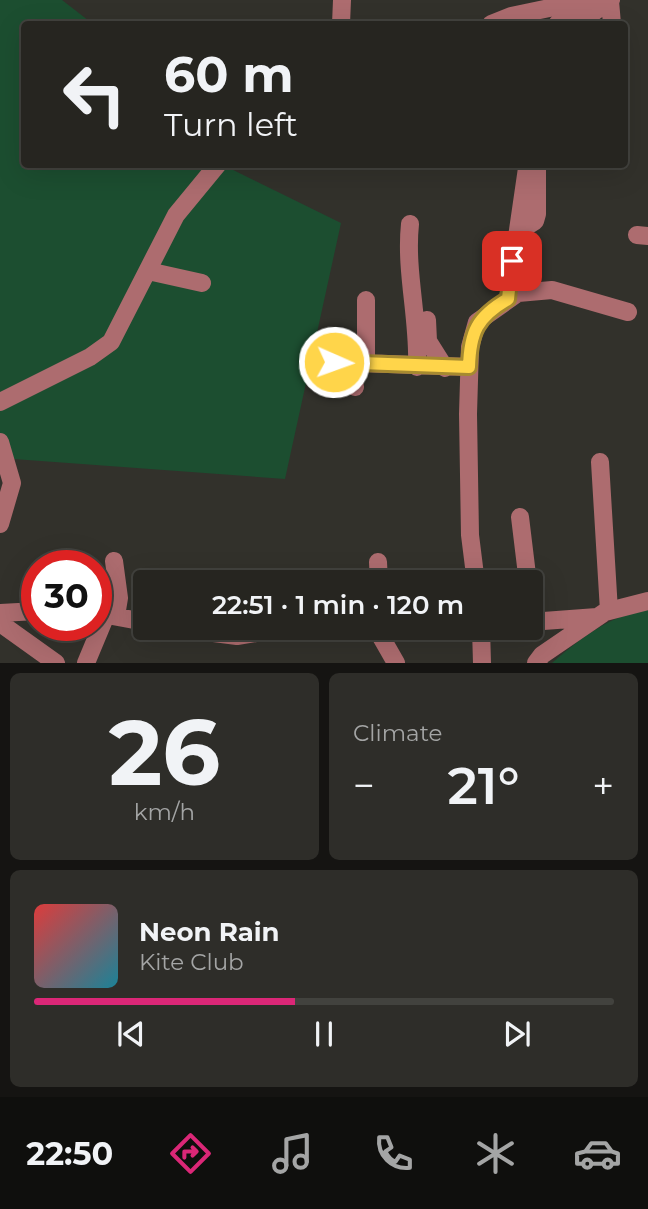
<!DOCTYPE html>
<meta charset="utf-8">
<style>
body{margin:0;font-family:Montserrat,sans-serif;background:#2e2d29;color:#f1f3f6;height:100vh;display:flex;flex-direction:column;font-size:26px;white-space:nowrap}
*{box-sizing:border-box;margin:0}
p{font-size:23px;color:#a4a5a5}
.icon{flex:none;width:38px;height:38px;fill:none;stroke:currentColor;stroke-width:2;stroke-linecap:round;stroke-linejoin:round}
.map{position:relative;height:663px;overflow:hidden}
.side{display:flex;flex-direction:column;gap:10px;padding:10px;background:#151412;flex:1}
.side>*{flex:none}
.banner{position:absolute;left:21px;top:21px;width:607px;height:147px;border-radius:7px;box-shadow:0 7px 28px #0002,0 0 0 2px #42423e;background:#262520;color:#f1f3f6;overflow:hidden}
.speed{position:absolute;left:21px;top:550px;display:flex;gap:14px;font-size:35px;font-weight:700;text-align:center}
.speed>*{display:grid;place-content:center;width:91px;height:91px;border-radius:50%;background:#262520;box-shadow:0 7px 28px #0002,0 0 0 2px #42423e;line-height:1}
.speed .limit{border:10px solid #d22;background:#fff;color:#111}
.pin{position:absolute;display:grid;place-items:center;width:60px;height:60px;color:#fff;margin:-30px;border-radius:14px;box-shadow:0 4px 10px #0006}
.me{position:absolute;width:77px;margin:-38px;rotate:92deg;stroke-linejoin:round;filter:drop-shadow(0 0 5px #0008)}
.turn{display:flex;align-items:center;gap:24px;height:147px;padding:0 28px;font-size:32px}
.turn .icon{width:91px;height:91px;stroke-width:2.5}
.turn b{display:block;font-size:49px;line-height:60px}
.big{font-size:52px;font-weight:600;line-height:1.1}
.side .card{flex:1;display:flex;flex-direction:column;justify-content:center;gap:10px;min-width:0;padding:0 24px;border-radius:10px;background:#2e2d29}
.side .dial{align-items:center;gap:0}
.dial b{font-size:91px;line-height:1}
.song{display:flex;align-items:center;gap:21px}
.cover{width:84px;height:84px;border-radius:10px;background:linear-gradient(135deg,hsl(0 70% 55%),hsl(190 70% 35%))}
.played{height:7px;border-radius:4px;background:linear-gradient(90deg,#db2777 45%,#42423e 45%)}
.keys{display:flex;justify-content:space-around;direction:ltr}
.heat{display:flex;justify-content:space-between;align-items:center;font-size:38px;direction:ltr}
.side .tiles{flex:1;display:grid;gap:10px;grid-template-columns:1fr 1fr}
.card:last-child{grid-column:span 2}
.trip{position:absolute;left:133px;top:570px;width:410px;height:70px;border-radius:7px;background:#262520;box-shadow:0 7px 28px #0002,0 0 0 2px #42423e;font-weight:600;line-height:70px;text-align:center}
.menu{display:flex;height:112px;justify-content:space-around;align-items:center;background:#0f0f0d;color:#a4a5a5}
.menu .icon{width:49px;height:49px}
.menu .selected{color:#db2777}
.menu b{font-size:32px;color:#f1f3f6}
.map>svg:first-child{display:block}
.green{fill:#1c4e30}
.lines{fill:none;stroke-linecap:round;stroke-linejoin:round}
.minor{stroke:#ad6c6f;stroke-width:18}
.route-casing{stroke:#a68a30;stroke-width:18}
.route{stroke:#ffd54a;stroke-width:12}
</style>
<div class="map">
<svg width="648" height="663" viewBox="0 0 648 663">
<rect width="100%" height="100%" fill="#32312b"/>
<path class="green" d="M0,0H62L93,24H24V164L223,165L341,223L285,479L0,458Z
M648,609V663H552C581,638 609,616 648,609Z"/>
<g class="lines">
<path class="minor" d="M610,1L612,24
M341,24L342,0
M491,24L511,16L588,0
M557,24L594,12L611,0
M410,224C405,271 419,319 417,367
M519,231L535,221L537,214V164
M637,235L648,236
M148,271L202,283
M508,299L527,168
M427,320L428,341L445,368
M334,362L469,367
M350,363L355,387
M366,363V300
M0,402L90,357L111,342L176,215L218,164
M0,442L12,483L0,524
M600,462L609,611
M520,517L528,583
M114,561L119,598L116,616
M378,562L379,583
M476,583L470,535L468,414L470,347L477,322L518,293L552,290L628,312
M530,600L533,622
M0,613L37,611
M107,615L145,622
M530,622L597,617
M0,623L56,663
M175,628L237,636L287,628
M376,628L396,663
M481,628L482,663
M86,663L106,615
M536,663L542,655L605,612L648,601"/>
</g>
<g class="lines">
<g class="route-casing">
<path id="route" d="M334,362L469,367C470,332 477,317 508,299L512,261"/>
</g>
<use href="#route" class="route"/>
</g>
</svg>
<div class="speed"><div class="limit">30</div></div>
<div class="pin" style="left:512px;top:261px;background:#d93025"><svg class="icon" aria-label="arrive" viewBox="0 0 24 24"><path d="M6 21V4h12l-3 4 3 4H6"/></svg></div>
<svg class="me" style="left:334px;top:362px" viewBox="-20 -20 40 40"><circle r="17" fill="#ffd54a" stroke="#fff" stroke-width="3"/><path d="M0-11L8 9 0 5-8 9z" fill="#fff"/></svg>
<div class="trip">22:51 · 1 min · 120 m</div>
<div class="banner">
<div class="turn"><svg class="icon" aria-label="left" viewBox="0 0 24 24"><path d="M17 20v-9H6M10 6l-5 5 5 5"/></svg><div><b>60 m</b>Turn left</div></div>
</div>
</div>
<section class="side">
<div class="tiles">
<div class="card dial"><b>26</b><p>km/h</p></div>
<div class="card"><p>Climate</p>
<div class="heat"><a>−</a><b class="big">21°</b><a>+</a></div>
</div>
<div class="card">
<div class="song"><i class="cover"></i><div><b>Neon Rain</b><p>Kite Club</p></div></div>
<div class="played"></div>
<div class="keys"><svg class="icon" aria-label="previous" viewBox="0 0 24 24"><path d="M18 5L8 12l10 7zM5 5v14"/></svg><svg class="icon" aria-label="pause" viewBox="0 0 24 24"><path d="M8 5v14M16 5v14"/></svg><svg class="icon" aria-label="next" viewBox="0 0 24 24"><path d="M6 5l10 7-10 7zM19 5v14"/></svg></div>
</div>
</div>
</section>
<nav class="menu">
<b>22:50</b>
<svg class="icon selected" aria-label="directions" viewBox="0 0 24 24"><path d="M12 3l9 9-9 9-9-9zM9 14v-3h6M13 9l2 2-2 2"/></svg>
<svg class="icon" aria-label="music" viewBox="0 0 24 24"><path d="M9 18V5l10-2v13"/><circle cx="6" cy="18" r="3"/><circle cx="16" cy="16" r="3"/></svg>
<svg class="icon" aria-label="phone" viewBox="0 0 24 24"><path d="M5 4h4l2 5-3 2q2 4 5 5l2-3 5 2v4C11 20 4 13 5 4z"/></svg>
<svg class="icon" aria-label="climate" viewBox="0 0 24 24"><path d="M12 3v18M4 7l16 10M4 17L20 7"/></svg>
<svg class="icon" aria-label="car" viewBox="0 0 24 24"><path d="M5 17H2v-5l4-1 3-4h7l3 4 3 1v5h-3M9 17h6M6 11h13"/><circle cx="7" cy="17" r="2"/><circle cx="17" cy="17" r="2"/></svg>
</nav>
